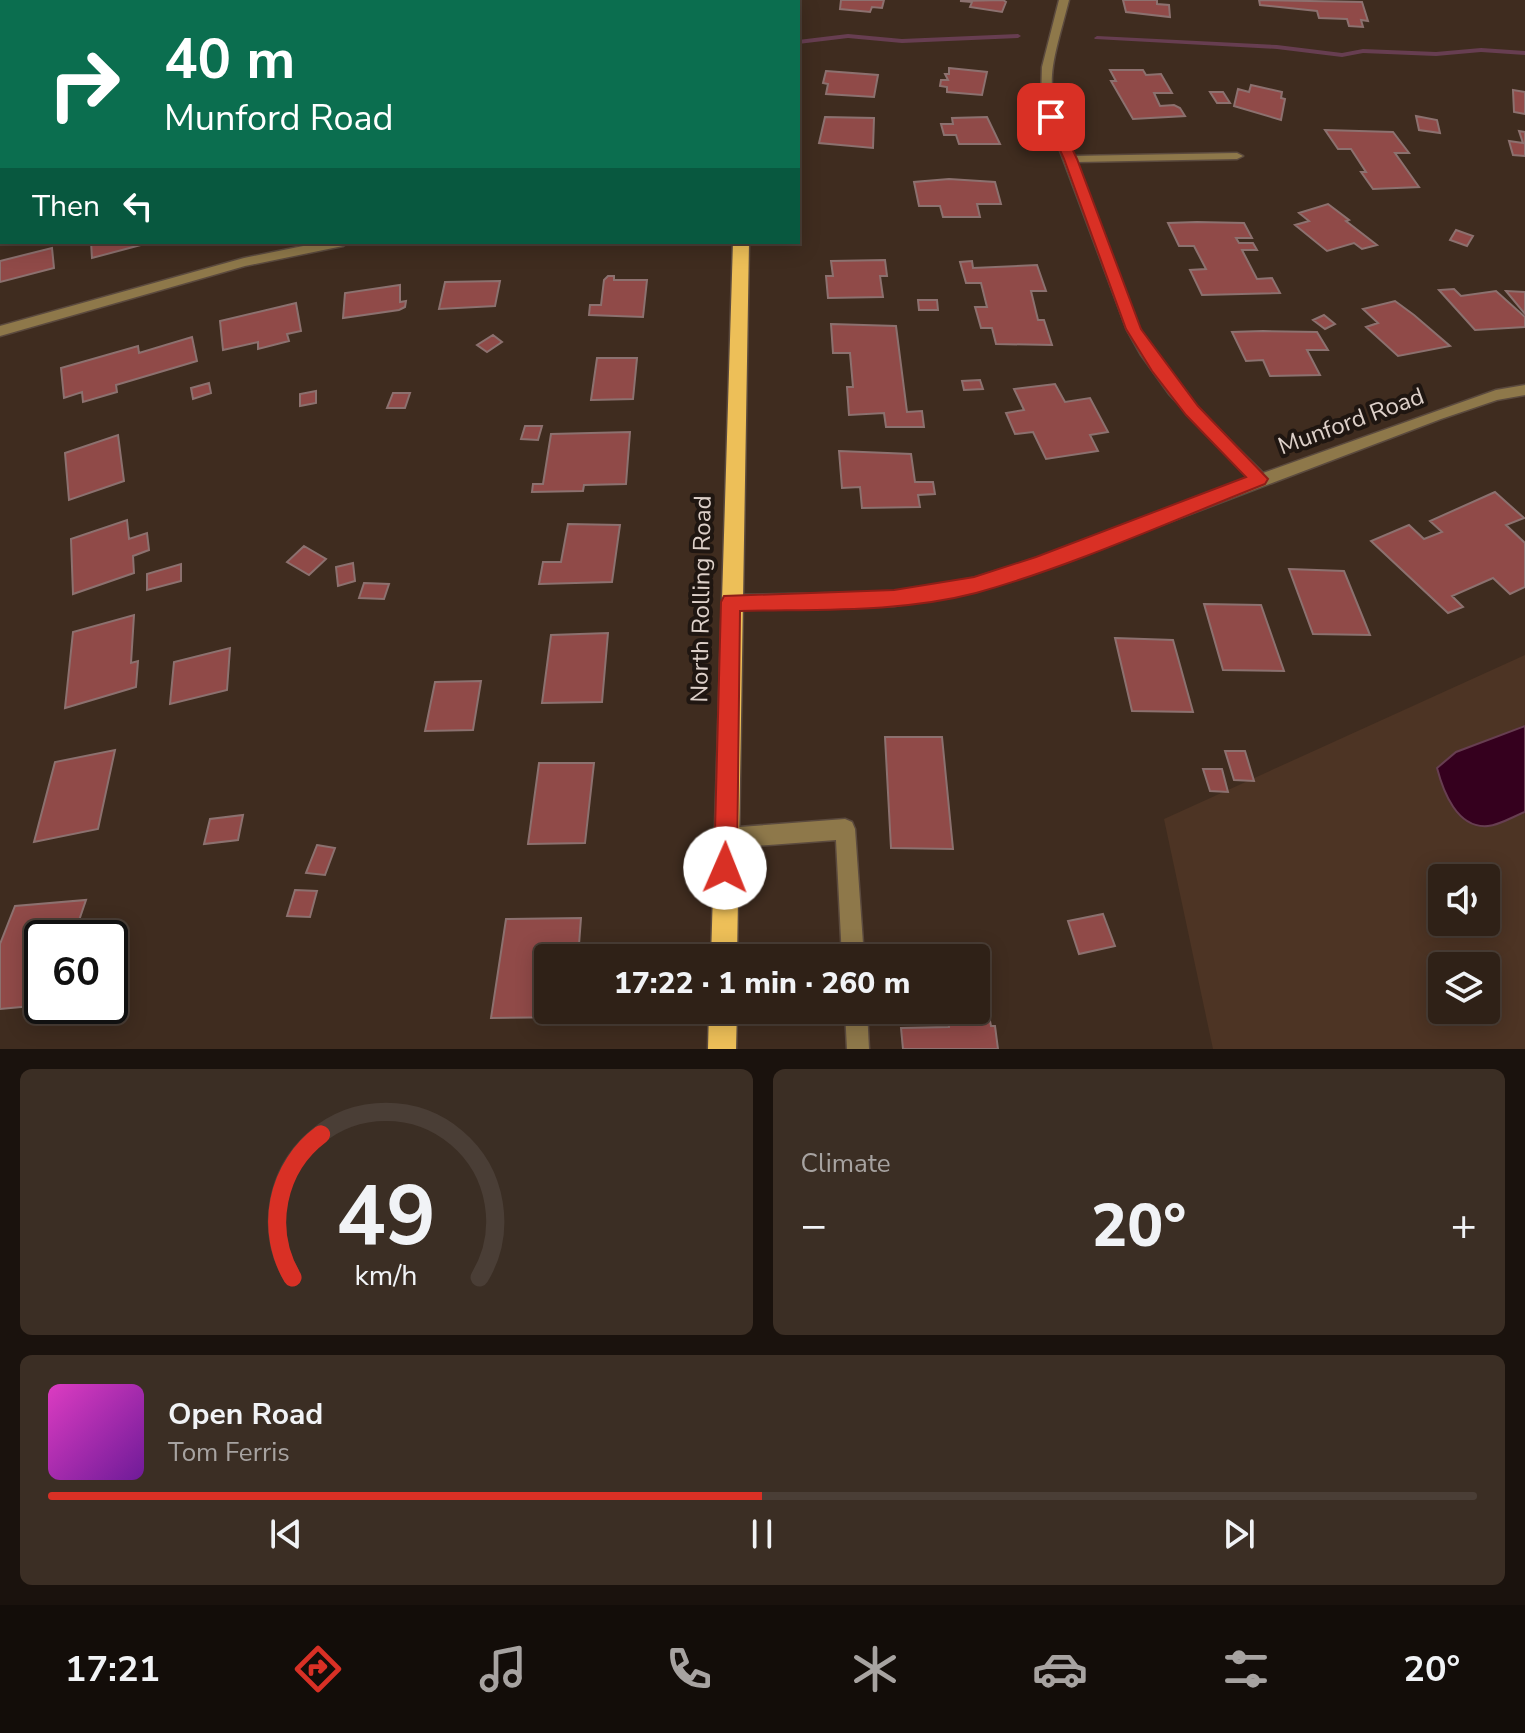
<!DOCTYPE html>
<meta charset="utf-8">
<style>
body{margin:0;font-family:"Nunito Sans",sans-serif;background:#3b2e24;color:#f1f3f6;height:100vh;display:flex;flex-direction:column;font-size:30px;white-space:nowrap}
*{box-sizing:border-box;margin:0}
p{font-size:26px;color:#a7a3a1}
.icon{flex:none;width:44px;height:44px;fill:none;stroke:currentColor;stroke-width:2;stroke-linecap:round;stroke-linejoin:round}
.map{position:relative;height:1049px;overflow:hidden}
.sheet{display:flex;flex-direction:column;gap:20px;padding:20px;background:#1a120d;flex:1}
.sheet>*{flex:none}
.hud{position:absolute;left:0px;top:0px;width:800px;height:244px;box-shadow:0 4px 20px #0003,0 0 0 2px #4a3e36;background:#0b6e4f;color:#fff;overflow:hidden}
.buttons{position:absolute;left:1428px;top:864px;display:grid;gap:16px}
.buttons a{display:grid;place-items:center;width:72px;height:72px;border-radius:8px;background:#2f2117;box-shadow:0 4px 20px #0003,0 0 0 2px #4a3e36;font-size:40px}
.speed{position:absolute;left:24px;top:920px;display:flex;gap:16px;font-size:40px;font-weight:700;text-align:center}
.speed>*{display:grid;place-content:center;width:104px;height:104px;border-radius:50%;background:#2f2117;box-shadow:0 4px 20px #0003,0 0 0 2px #4a3e36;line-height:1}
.speed .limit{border:4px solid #111;border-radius:12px;background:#fff;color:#111}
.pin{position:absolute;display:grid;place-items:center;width:68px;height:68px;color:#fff;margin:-34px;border-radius:16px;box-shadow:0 4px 12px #0006}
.me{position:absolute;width:88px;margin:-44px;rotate:1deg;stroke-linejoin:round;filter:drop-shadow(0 0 6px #0008)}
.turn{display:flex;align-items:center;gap:28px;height:168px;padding:0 32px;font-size:36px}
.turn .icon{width:104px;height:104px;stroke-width:2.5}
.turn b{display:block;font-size:56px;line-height:68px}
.then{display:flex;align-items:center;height:76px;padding:0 32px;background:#0003;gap:16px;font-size:30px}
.big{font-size:60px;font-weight:800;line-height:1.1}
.sheet .widget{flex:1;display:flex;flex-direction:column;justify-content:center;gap:12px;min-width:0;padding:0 28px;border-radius:12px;background:#3b2e24}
.sheet .dial{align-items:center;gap:0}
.dial svg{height:208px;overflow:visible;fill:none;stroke:#4a3e36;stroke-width:7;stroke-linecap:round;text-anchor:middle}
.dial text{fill:#f1f3f6;stroke:none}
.song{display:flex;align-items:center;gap:24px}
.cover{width:96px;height:96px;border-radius:12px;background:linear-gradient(135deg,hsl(310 70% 55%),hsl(280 70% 35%))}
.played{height:8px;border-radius:4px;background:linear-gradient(90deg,#d93025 50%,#4a3e36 50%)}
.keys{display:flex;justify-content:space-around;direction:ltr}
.heat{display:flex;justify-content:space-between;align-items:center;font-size:44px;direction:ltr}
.sheet .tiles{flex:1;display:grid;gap:20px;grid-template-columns:1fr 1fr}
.widget:last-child{grid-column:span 2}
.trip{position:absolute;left:534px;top:944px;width:456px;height:80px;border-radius:8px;background:#2f2117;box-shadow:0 4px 20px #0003,0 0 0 2px #4a3e36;font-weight:800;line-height:80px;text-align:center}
.tab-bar{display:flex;height:128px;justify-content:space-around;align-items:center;background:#130d09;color:#a7a3a1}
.tab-bar .icon{width:56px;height:56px}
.tab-bar .active{color:#d93025}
.tab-bar b{font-size:36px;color:#f1f3f6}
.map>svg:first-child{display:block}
.built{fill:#4d3424;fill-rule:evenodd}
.forest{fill:#545c13}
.water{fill:#35001e;stroke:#673e51;stroke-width:2}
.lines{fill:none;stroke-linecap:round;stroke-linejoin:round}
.stream{fill:#673e51;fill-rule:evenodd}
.building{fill:#904a48;stroke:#8c716f;stroke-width:2}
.service-casing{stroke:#5b4a3e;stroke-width:3}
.minor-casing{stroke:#5b4a3e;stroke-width:3}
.primary-casing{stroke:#5b4a3e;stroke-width:3}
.service{fill:#8e784a;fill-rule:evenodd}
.minor{fill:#8e784a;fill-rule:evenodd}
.primary{fill:#edbf58;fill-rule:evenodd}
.route{fill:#d93025;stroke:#8d1f18;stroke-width:2}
.labels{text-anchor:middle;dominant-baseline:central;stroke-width:8;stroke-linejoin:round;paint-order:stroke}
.street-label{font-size:24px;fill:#ddd0c9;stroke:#1f1611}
</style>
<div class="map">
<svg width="1525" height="1049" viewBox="0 0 1525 1049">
<rect width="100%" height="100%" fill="#3f2c1f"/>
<path class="built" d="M1525,655V1049H1213L1164,819ZM1442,878H1486V922H1442ZM1442,966H1486V1010H1442Z"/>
<path class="forest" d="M0,0H743L2,2L0,217Z"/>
<path class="water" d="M1525,726V812C1514,816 1500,825 1488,826C1457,829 1443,791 1437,768L1456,752Z"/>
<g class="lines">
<path class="stream" d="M848,34L902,39L1018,34L1021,36L1018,38L902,43L848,38L798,44V40Z
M1097,36L1277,45L1342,53L1363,49L1436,52L1481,48L1525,51V55L1481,52L1436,56L1363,53L1342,57L1277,49L1095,39L1094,38Z
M0,187H2V191H0Z"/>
</g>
<path class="building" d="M841,0H884L882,8L872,7L870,12L840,9Z
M1003,0L1006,2L1002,12L970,7L972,2L960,1Z
M1123,0H1157V4L1169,5L1170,17L1126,12Z
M1259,0L1362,2L1368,21L1361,20L1363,27L1349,26L1347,19L1319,18L1317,11L1260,5Z
M949,68L987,72L982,95L947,92V87L940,86L941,80H948L945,74H949Z
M1110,70H1143L1146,75L1161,74L1172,93H1154L1160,106L1174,105L1180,108L1185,116L1133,119L1111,81H1116Z
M826,71L878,75L874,97L826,94L828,84L823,83Z
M1251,85L1282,92L1281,98L1285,99L1281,120L1234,106L1238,89L1249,92Z
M1513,90L1525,92V114L1514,112Z
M1210,92H1223L1230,103H1217Z
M1416,116L1437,120L1440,133L1419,130Z
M825,117L874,118L873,148L819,143Z
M987,117L1000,144H959L956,135H944L941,124H953L952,118Z
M1325,130L1393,132L1409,153H1395L1419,187L1373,189L1361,172H1366L1351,149H1338Z
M1519,131L1525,132V156L1513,155L1509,141L1523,143Z
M949,179L995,182L1001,204H977L980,217H943L940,206H919L914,182Z
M1328,204L1349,220L1346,221L1377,245L1362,249L1354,243L1327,251L1295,225L1309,221L1299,213Z
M1197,222L1244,223L1252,238H1236L1239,243H1253L1257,250H1242L1257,279L1272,278L1280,293L1202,295L1190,270L1206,269L1194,246H1179L1168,223Z
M1456,230L1473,236L1467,246L1450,240Z
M91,242H152L92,258Z
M52,248L54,268L0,282V261Z
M885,260L887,276H880L883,297L828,298L826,276H833L831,261Z
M972,261L973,268L1037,265L1046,291H1031L1038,320H1044L1052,345L996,344L992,328H981L975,307H987L981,283H966L960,262Z
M608,276H614V280H647L643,317L589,315L590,305H601L604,280Z
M500,281L495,306L439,309L445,282Z
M400,285V302L406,301L405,307L399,310L343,318L345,293Z
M1454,289L1461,296L1496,291L1525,317V327L1475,330L1439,290Z
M1506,291L1525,292V314Z
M918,300H937L938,310H919Z
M1395,301L1414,315L1450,346L1398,356L1366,327L1378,323L1363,309Z
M296,303L301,331L287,334L289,341L258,349V342L223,350L220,321Z
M1324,315L1335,324L1325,329L1313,320Z
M831,324L896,326L907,412L922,411L924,427H886L884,413L849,415L847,387H853L850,353H833Z
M1263,331L1317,332L1328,350H1307L1320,375L1270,376L1263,360L1246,361L1232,332Z
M493,335L502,342L487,352L477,345Z
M192,337L197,361L116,385L117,392L83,402L82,392L64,398L61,368L138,346L139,353Z
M597,358H637L633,399L591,400Z
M980,380L983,389L964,390L962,381Z
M209,383L211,393L193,399L191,388Z
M1055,384L1065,402L1090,398L1108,432L1090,435L1098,451L1046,459L1033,432L1015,434L1006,413L1024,410L1014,389Z
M316,391V403L300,406V394Z
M393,393H410L405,408H387Z
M525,426H542L538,440L521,439Z
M630,432L626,484L584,485L583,491L532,492L533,484H543L551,434Z
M118,435L124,481L69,500L65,453Z
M839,451L911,454L915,482H933L935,494L918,495L920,507L862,508L860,487L842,488Z
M1495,492L1524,518L1506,525L1525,543V587L1510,594L1493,578L1452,596L1463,607L1448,613L1371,541L1409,525L1424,539L1442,532L1430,521Z
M127,520L129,539L147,533L149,550L133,556L134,573L73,594L71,539Z
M568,524L620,525L612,582L539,584L543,562H561Z
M304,546L326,559L309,575L287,562Z
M353,563L355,581L338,586L336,567Z
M181,564V581L147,590V574Z
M1289,569L1344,571L1370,635L1313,634Z
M364,583L389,584L384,599L359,598Z
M1204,604L1261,605L1284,671L1223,670Z
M134,615L131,663L138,661L136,687L65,708L73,632Z
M608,633L602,702L542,703L551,635Z
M1115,638L1173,640L1193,712L1132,711Z
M230,648L227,690L170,704L174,662Z
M481,681L473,730L425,731L435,682Z
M885,737H942L953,849L891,848Z
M115,750L98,829L34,842L55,762Z
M1225,751H1245L1254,781L1234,780Z
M539,763H594L585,843L528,844Z
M1203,769H1222L1228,792L1210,791Z
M243,815L238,840L204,844L210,819Z
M317,845L335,848L325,875L306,873Z
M295,890L317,891L310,917L287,916Z
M86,900L73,938H42V1005L0,1009V944L15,906Z
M1103,914L1115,946L1079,954L1068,921Z
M581,918L578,958H548V1010H575L574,1017L491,1018L506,919Z
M948,1016H989L991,1026H995L998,1049H903L901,1028L949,1027Z"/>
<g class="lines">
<g class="service-casing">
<path id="service" d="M845,819L852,822L855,829L864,958H842L836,840L726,848L719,845L716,838L719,831L726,828Z
M845,1010H867L869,1049H847Z"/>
</g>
<g class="minor-casing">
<path id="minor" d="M1059,0H1069C1051,71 1040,86 1073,156L1237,153L1243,156L1237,159L1076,162C1100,217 1113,276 1140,329C1169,386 1219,429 1263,473L1496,390L1525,385V395L1497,400L1441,419L1045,569L974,592L894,606L731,609L725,607L723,602L725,597L731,595L894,592L974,578L1037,558L1249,479L1169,394L1141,355L1127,330L1041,100L1042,67Z
M323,242H349L343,246L245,266L0,336V326L244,258Z"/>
</g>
<g class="primary-casing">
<path id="primary" d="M773,0H785L772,2Z
M733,242H749L737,958H711Z
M709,1010H737L736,1049H708Z"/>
</g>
<use href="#service" class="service"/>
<use href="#minor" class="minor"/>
<use href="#primary" class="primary"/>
</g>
<path class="route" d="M1047,115L1057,117L1077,159L1141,329L1198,406L1268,479L1265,484C1171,521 1073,566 976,593C899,613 818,609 740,611L737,868L733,877L725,880L717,877L714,868L721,602L724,596L894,590L974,577L1036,557L1246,477L1186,415L1152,371L1126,329L1064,159L1045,117Z"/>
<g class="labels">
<g class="street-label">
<text transform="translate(1351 421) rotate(-20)">Munford Road</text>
<text transform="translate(701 599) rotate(-89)">North Rolling Road</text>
</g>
</g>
</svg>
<div class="buttons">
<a><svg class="icon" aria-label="sound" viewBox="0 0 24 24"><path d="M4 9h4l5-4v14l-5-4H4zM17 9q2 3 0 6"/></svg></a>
<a><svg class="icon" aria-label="layers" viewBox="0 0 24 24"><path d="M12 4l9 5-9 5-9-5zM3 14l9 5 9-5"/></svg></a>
</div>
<div class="speed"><div class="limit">60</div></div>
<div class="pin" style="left:1051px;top:117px;background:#d93025"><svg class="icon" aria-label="arrive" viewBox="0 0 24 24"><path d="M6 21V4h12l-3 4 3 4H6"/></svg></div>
<svg class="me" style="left:725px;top:868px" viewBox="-20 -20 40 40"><circle r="19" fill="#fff"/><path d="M0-13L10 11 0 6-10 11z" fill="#d93025"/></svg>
<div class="trip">17:22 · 1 min · 260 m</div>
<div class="hud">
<div class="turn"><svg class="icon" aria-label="right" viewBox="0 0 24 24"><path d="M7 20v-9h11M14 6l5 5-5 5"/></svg><div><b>40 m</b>Munford Road</div></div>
<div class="then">Then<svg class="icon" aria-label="left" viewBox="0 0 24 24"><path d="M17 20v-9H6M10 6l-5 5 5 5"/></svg></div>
</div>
</div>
<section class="sheet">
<div class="tiles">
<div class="widget dial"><svg viewBox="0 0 100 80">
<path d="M14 69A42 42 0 1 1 86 69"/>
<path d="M14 69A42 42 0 0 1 25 14" stroke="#d93025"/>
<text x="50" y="56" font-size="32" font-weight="700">49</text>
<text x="50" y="72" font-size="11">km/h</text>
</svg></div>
<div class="widget"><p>Climate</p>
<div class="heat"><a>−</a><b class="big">20°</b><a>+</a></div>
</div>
<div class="widget">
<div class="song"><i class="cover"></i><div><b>Open Road</b><p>Tom Ferris</p></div></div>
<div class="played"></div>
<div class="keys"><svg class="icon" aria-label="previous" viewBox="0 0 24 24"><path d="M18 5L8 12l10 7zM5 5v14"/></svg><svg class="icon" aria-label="pause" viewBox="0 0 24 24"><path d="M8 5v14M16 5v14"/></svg><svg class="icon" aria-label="next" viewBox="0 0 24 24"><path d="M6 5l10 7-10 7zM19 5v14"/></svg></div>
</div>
</div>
</section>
<nav class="tab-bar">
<b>17:21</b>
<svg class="icon active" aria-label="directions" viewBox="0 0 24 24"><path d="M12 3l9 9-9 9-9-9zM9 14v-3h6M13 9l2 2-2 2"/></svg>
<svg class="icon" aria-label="music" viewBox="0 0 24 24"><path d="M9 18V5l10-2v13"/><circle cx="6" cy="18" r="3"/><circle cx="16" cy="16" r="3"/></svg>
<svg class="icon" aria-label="phone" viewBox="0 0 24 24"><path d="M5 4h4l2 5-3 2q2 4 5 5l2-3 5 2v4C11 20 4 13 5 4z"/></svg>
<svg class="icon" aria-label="climate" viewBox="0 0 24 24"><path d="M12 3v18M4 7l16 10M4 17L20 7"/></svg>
<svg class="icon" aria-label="car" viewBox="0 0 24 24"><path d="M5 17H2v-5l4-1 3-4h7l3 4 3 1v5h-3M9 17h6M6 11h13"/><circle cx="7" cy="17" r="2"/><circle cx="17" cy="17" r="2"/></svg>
<svg class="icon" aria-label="filters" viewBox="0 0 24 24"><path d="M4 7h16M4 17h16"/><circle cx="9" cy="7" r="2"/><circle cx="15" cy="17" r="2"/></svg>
<b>20°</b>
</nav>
